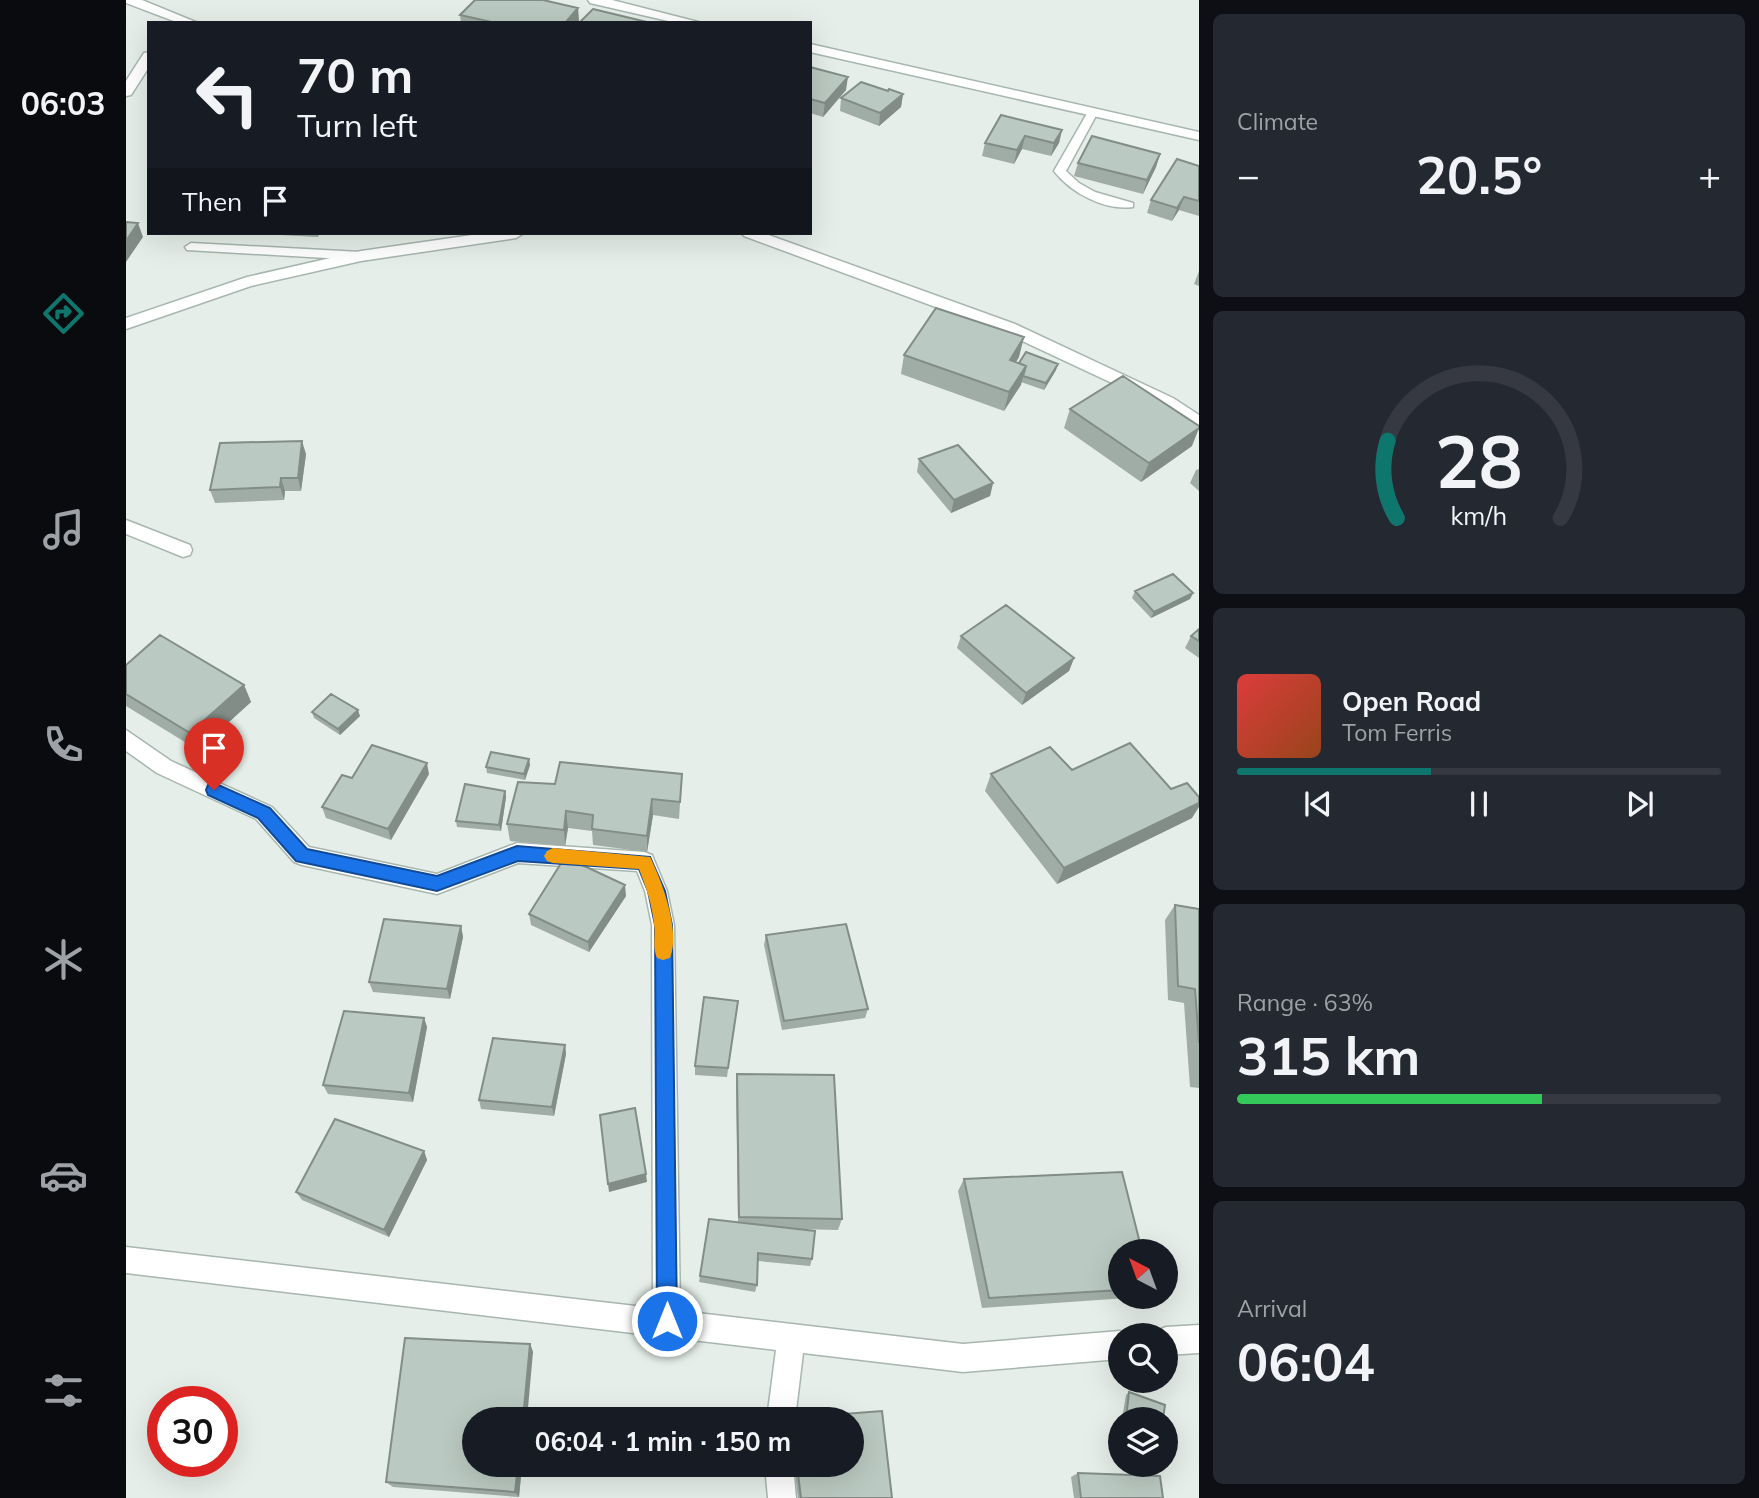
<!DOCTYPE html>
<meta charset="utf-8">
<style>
body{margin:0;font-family:Mulish,sans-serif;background:#242831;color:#f1f3f6;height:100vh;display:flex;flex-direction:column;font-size:26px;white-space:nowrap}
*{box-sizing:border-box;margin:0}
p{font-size:23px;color:#9ea1a6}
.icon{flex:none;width:38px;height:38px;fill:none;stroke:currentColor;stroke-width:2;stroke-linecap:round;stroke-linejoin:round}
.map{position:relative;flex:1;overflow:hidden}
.details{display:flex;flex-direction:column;gap:14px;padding:14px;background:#0d0f14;width:560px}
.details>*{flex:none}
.banner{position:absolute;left:21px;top:21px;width:665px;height:214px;border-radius:0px;box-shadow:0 7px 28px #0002;background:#171b24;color:#f1f3f6;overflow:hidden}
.needle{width:46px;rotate:319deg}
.fabs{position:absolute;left:982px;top:1239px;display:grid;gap:14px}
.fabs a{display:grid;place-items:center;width:70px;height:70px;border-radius:50%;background:#171b24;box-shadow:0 7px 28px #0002;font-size:35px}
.speed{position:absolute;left:21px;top:1386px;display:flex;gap:14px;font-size:35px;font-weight:700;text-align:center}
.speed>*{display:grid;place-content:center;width:91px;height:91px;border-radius:50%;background:#171b24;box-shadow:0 7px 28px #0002;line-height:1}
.speed .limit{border:10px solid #d22;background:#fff;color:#111}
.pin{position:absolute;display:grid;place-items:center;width:60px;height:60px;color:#fff;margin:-72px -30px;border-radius:50% 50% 50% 0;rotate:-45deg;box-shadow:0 0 7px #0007}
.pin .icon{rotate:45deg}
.me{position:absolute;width:77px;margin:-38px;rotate:0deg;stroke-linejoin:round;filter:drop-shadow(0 0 5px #0008)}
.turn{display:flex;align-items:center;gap:24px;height:147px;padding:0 35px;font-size:32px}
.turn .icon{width:91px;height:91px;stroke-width:2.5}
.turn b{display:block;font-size:49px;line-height:60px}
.then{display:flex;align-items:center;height:66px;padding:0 35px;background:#0003;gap:14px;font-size:26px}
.big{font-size:52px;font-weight:700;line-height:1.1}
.details .tile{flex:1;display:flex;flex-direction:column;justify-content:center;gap:10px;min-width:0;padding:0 24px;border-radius:10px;background:#242831}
.details .dial{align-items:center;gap:0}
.dial svg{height:182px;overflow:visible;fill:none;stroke:#363941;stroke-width:7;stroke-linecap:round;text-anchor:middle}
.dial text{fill:#f1f3f6;stroke:none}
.song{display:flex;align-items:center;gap:21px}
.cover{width:84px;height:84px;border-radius:10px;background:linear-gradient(135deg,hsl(0 70% 55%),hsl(20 70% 35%))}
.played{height:7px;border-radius:4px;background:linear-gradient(90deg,#0f766e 40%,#363941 40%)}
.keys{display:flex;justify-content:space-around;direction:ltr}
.heat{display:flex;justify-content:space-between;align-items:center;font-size:38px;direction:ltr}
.charge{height:10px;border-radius:5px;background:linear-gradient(90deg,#34c759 63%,#363941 0)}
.trip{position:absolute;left:336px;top:1407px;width:402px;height:70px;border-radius:35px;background:#171b24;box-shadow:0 7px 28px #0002;font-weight:700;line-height:70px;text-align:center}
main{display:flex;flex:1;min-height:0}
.dock{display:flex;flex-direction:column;width:126px;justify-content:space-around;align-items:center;background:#090b0e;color:#9ea1a6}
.dock .icon{width:49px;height:49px}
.dock .active{color:#0f766e}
.dock b{font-size:32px;color:#f1f3f6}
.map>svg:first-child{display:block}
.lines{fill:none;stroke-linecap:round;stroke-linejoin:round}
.service-casing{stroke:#a7b6af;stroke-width:3}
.minor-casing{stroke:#a7b6af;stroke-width:3}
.tertiary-casing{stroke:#a7b6af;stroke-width:3}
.service{fill:#fff;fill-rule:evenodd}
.minor{fill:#fff;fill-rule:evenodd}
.tertiary{fill:#fff;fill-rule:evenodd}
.wall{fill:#a0ada6}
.shaded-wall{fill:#828d87}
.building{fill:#bac9c1;stroke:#828d87;stroke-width:2}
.route{fill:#1a73e8;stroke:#114b97;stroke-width:2}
.slow{fill:#f59e0b}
</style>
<main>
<nav class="dock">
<b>06:03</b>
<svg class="icon active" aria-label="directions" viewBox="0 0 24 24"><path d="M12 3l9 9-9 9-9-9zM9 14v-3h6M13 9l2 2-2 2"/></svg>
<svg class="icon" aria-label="music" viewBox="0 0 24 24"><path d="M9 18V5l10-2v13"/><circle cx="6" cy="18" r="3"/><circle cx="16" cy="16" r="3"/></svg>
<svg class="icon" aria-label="phone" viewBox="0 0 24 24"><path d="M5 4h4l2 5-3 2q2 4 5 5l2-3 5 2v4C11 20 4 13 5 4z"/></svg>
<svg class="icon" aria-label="climate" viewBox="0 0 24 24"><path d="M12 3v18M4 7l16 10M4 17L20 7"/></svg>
<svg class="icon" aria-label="car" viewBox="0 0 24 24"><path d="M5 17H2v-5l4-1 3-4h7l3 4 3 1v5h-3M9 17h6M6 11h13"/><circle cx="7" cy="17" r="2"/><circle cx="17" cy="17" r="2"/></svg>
<svg class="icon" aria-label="filters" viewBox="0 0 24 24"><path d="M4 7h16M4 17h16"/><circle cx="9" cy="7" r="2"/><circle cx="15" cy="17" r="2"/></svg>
</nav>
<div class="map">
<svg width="1073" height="1498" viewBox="0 0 1073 1498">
<rect width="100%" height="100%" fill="#e5eee9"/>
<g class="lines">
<g class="service-casing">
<path id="service" d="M963,110L972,112L940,171L953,183L969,192L1007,203V207C979,211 945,193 928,171Z
M65,243L235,252L241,256L235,260L61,250L59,247Z"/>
</g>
<g class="minor-casing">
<path id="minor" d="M0,0H16L72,23H53L0,3Z
M23,52V67L5,95L0,96V81L18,53Z
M360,233H398L390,238L235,261L125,286L0,329V318L121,277L235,251Z
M615,233H637L889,324L1047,398L1073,415V429L1035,406L877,332L618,236Z
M0,520L64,545L66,550L64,555L57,557L0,534Z
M0,730L45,761L146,807L183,847L311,874L391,843L518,852L526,855L541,891L548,925L554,1311L837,1344L994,1331L1003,1335H994V1359L837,1372L677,1353L669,1419H641L650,1350L0,1273V1247L527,1308L526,925L519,891L511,871L392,863L311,894L176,865L168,862L130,819L31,773L0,751Z
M1073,1325V1353L1040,1355V1335H1029L1030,1331L1040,1327Z
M639,1465H667L670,1498H642Z"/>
</g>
<g class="tertiary-casing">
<path id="tertiary" d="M462,0H486L576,23H551L464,3Z
M684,44L1073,132V140L684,52Z"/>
</g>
<use href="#service" class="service"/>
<use href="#minor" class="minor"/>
<use href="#tertiary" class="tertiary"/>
</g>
<path class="wall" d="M452,8L453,23H335L334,15Z
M684,67L720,90L697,117L684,113Z
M777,94L775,107L753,126L714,111L715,98Z
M936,130L933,143L925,156L896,149L888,164L856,156L859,143Z
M1034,154L1030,167L1017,194L948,176L952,163Z
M1073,166V216L1053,210L1046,221L1021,213L1025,200Z
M134,233H194L192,237L135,234Z
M1073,271V286L1068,284Z
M778,355L893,357L890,362L930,370L918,390L895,382L878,411L775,374Z
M944,409L1066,446L1015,482L938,428Z
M180,454L175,491H159L158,500L89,503L84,490Z
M793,459L867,483L864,496L825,513L791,472Z
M1073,469V491L1064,483L1070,470Z
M1009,591L1067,593L1064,599L1025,618L1006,598Z
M1073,629V658L1059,648L1065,636Z
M835,636L948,658L943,671L896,705L831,648Z
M0,665L118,685L125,702L72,750L0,706Z
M186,712L234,716L214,735L188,718Z
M403,759L404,765L399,780L361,773L360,767Z
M946,770L1066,818L931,884L859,791L865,774Z
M303,774L265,840L200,818L196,807Z
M556,774L553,819L527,815L521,852L467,845L466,831L442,828L439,846L384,841L381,824L429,784Z
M379,791L380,797L375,831L331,827L330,821Z
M500,896L463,952L405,925L403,914Z
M1049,905L1073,909V1088L1064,1087L1058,1003L1042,1000L1039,920Z
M335,926L337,937L324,999L247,992L243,982Z
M640,935L742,1009L739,1018L656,1030L638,945Z
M612,1001L601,1077L569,1075V1066Z
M298,1018L301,1027L287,1102L202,1094L197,1085Z
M439,1045L440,1054L428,1116L355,1109L353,1100Z
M611,1074L716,1219L712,1230L673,1229L686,1259L684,1266L632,1261L631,1285L629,1292L573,1282L574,1276L612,1222L610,1087Z
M298,1151L301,1160L263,1237L176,1200L170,1192Z
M838,1179L994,1251V1297H1015L856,1308L832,1191Z
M404,1344L407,1352L348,1465H396L393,1497L267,1487L260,1482Z
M1003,1392L1037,1419H996L1000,1395Z
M756,1411L766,1498H672L668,1465H726V1419H665L666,1418Z
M952,1473L1037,1498H948L945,1477Z"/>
<path class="shaded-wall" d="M452,8L453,23H439Z
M722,77L720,90L697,117L699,103Z
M777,94L775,107L753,126L754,113Z
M936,130L933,143L925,156L928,143Z
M899,136L896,149L888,164L891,150Z
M1034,154L1030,167L1017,194L1021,180Z
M1058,197L1053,210L1046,221L1051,208Z
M12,223L17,237L0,262V241Z
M898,337L893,357L879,379L884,360Z
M932,364L930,370L918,390L920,383Z
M900,366L895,385L878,411L883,392Z
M1073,428L1066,446L1015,482L1023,463Z
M176,441L180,454L175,491L172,478Z
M155,478L159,491L158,500L154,487Z
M867,483L864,496L825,513L828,500Z
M1067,593L1064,599L1025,618L1028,612Z
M948,658L943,671L896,705L900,693Z
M118,685L125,702L72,750L64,733Z
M232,710L234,716L214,735L212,729Z
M403,759L404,765L399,780L398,774Z
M301,763L303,774L265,840L262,829Z
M379,791L380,797L375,831L373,825Z
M526,799L527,815L521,852V836Z
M1073,803V807L1066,818L931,884L938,868Z
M440,811L442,828L439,846L438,830Z
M499,885L500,896L463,952L462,942Z
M335,926L337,937L324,999L321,989Z
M298,1018L301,1027L287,1102L283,1093Z
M439,1045L440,1054L428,1116L426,1107Z
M298,1151L301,1160L263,1237L258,1230Z
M520,1174L521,1182L483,1192L482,1184Z
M404,1344L407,1352L401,1419H397Z
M392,1465H396L393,1497L389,1492Z"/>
<path class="building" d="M349,0H417L452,8L439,23H370L334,15Z
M467,9L525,23H453Z
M684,67L722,77L699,103L684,99Z
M735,82L762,91L763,89L777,94L754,113L715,98Z
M875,115L936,130L928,143L899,136L891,150L859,143Z
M966,136L1034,154L1021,180L952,163Z
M1051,159L1073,166V201L1058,197L1051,208L1025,200Z
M0,222L12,223L0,241Z
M810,308L898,337L884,360L900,366L883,392L778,355Z
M900,352L932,364L920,383L897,376L900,366L893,363Z
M997,376L1073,426V428L1023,463L944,409Z
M176,441L172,478H155L154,487L84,490L94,443Z
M832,445L867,483L828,500L793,459Z
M1047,574L1067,593L1028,612L1009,591Z
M880,605L948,658L900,693L835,636Z
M1073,629V641L1065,636Z
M34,635L118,685L64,733L0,694V665Z
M205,694L232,710L212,729L186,712Z
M1004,743L1045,789L1061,783L1073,797V803L938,868L865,774L924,747L946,770Z
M246,745L301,763L262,829L196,807L216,775L226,778Z
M365,752L403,759L398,774L360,767Z
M434,762L556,774L554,802L526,799L521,836L466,829L467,815L440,811L438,830L381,824L392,782L429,784Z
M339,784L379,791L373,825L330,821Z
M439,857L499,885L462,942L403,914Z
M1049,905L1073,909V1043L1069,989L1052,986Z
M258,919L335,926L321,989L243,982Z
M720,924L742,1009L658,1021L640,935Z
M578,997L612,1001L602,1068L569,1066Z
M218,1011L298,1018L283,1093L197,1085Z
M367,1038L439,1045L426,1107L353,1100Z
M611,1074L708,1075L716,1219L613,1217Z
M509,1108L520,1174L482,1184L474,1115Z
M209,1119L298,1151L258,1230L170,1192Z
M996,1172L1016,1251H994V1290L863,1298L838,1179Z
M583,1219L689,1231L686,1259L632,1253L631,1285L574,1276Z
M279,1338L404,1344L397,1419H348V1465H392L389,1492L260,1482Z
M1003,1392L1039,1405L1037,1419H1000Z
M756,1411L766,1498H675L671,1465H726V1419H666V1418Z
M952,1473L1034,1476L1037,1498H955Z"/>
<path class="route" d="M88,783L144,808L181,849L311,876L391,846L524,857L539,891L546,925L551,1321L548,1328L541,1331L534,1328L531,1321L529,925L522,891L513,869L392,861L311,891L170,861L132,818L82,795L80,790L82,785Z"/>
<path class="slow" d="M427,848L524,857C536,881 555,932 544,958L537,960L531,958C526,947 530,935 528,924C526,904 520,887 513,869L427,863L421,861L418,856L421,851Z"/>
</svg>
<div class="fabs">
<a><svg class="needle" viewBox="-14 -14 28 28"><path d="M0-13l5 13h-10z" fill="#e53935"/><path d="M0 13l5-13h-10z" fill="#9ea1a6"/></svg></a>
<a><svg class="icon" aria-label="search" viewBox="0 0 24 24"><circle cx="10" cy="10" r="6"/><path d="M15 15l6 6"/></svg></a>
<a><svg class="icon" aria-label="layers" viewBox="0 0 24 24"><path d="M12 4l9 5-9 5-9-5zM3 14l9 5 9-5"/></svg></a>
</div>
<div class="speed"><div class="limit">30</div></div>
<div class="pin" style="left:88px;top:790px;background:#d93025"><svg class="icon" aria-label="arrive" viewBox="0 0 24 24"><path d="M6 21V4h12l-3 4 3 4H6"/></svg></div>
<svg class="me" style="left:541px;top:1321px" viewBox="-20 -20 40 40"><circle r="17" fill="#1a73e8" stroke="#fff" stroke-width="3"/><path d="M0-11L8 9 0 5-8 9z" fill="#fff"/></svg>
<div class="trip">06:04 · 1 min · 150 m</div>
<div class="banner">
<div class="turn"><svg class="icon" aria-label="left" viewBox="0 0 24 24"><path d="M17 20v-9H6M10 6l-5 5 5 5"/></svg><div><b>70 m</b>Turn left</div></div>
<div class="then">Then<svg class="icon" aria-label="arrive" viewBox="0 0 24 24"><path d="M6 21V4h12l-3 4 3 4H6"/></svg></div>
</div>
</div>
<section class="details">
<div class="tile"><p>Climate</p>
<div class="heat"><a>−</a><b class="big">20.5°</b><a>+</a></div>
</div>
<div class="tile dial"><svg viewBox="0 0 100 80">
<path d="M14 69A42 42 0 1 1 86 69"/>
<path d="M14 69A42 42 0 0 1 10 35" stroke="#0f766e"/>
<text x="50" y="56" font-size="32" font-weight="700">28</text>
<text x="50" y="72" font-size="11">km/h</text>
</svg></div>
<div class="tile">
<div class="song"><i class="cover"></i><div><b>Open Road</b><p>Tom Ferris</p></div></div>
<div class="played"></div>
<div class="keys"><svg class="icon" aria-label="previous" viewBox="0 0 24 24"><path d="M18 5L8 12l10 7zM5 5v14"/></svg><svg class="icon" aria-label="pause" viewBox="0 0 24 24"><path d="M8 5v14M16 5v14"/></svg><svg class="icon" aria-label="next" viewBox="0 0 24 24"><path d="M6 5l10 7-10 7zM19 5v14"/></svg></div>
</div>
<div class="tile"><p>Range · 63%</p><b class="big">315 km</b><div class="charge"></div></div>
<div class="tile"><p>Arrival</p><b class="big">06:04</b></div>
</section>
</main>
